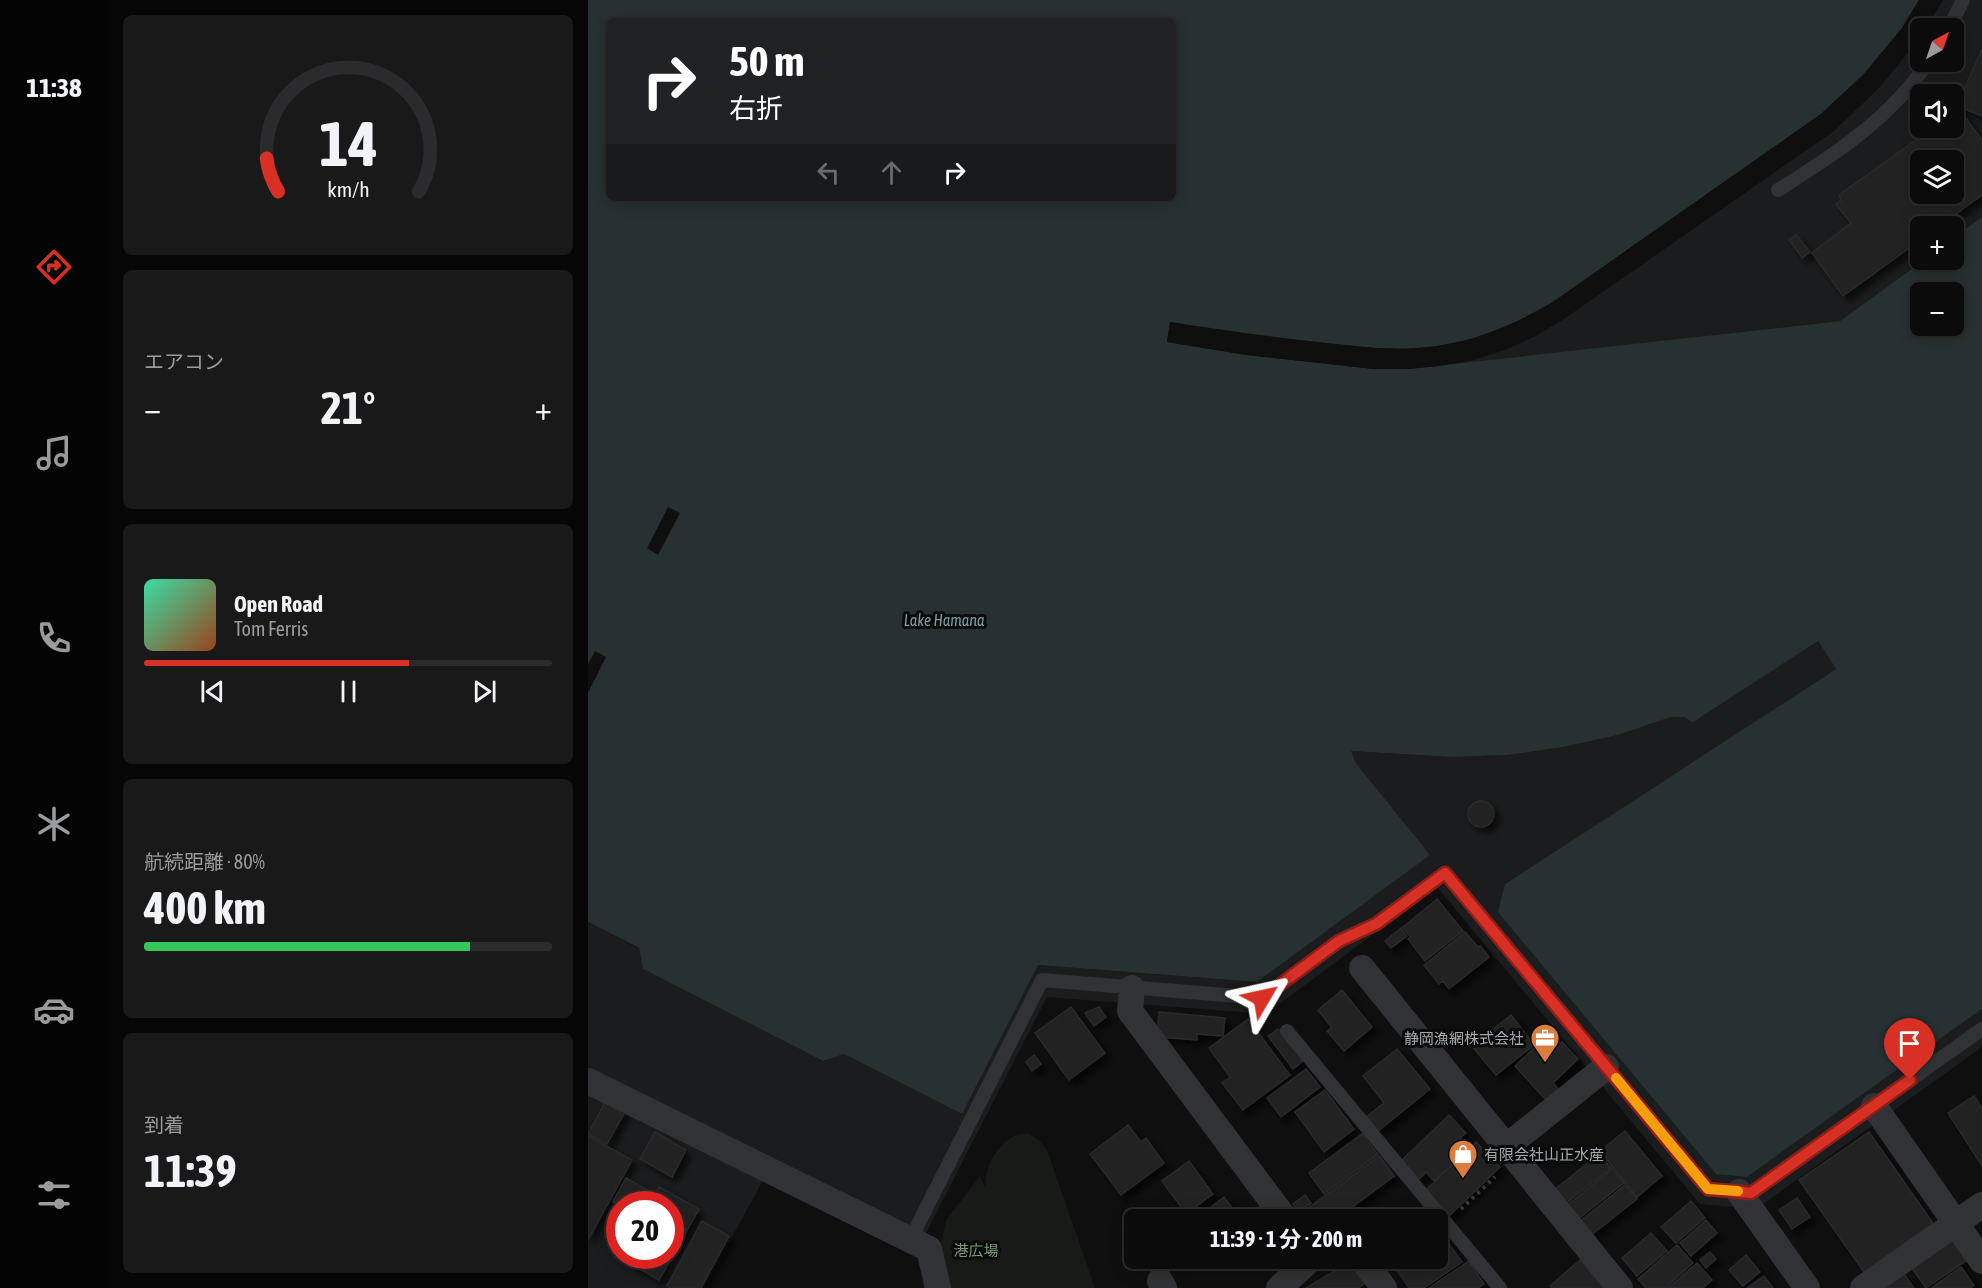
<!DOCTYPE html>
<html lang="ja">
<meta charset="utf-8">
<style>
body{margin:0;font-family:"Asap Condensed","Noto Sans JP",sans-serif;background:#19191a;color:#f1f3f6;height:100vh;display:flex;flex-direction:column;font-size:22px;white-space:nowrap}
*{box-sizing:border-box;margin:0}
p{font-size:20px;color:#9a9b9d}
.icon{flex:none;width:33px;height:33px;fill:none;stroke:currentColor;stroke-width:2;stroke-linecap:round;stroke-linejoin:round}
.map{position:relative;flex:1;overflow:hidden}
.panel{display:flex;flex-direction:column;gap:15px;padding:15px;background:#060607;width:480px}
.panel>*{flex:none}
.hud{position:absolute;left:18px;top:18px;width:570px;height:183px;border-radius:9px;box-shadow:0 3px 15px #0003,0 0 0 2px #2b2b2d;background:#202124;color:#fff;overflow:hidden}
.needle{width:39px;rotate:40deg}
.controls{position:absolute;left:1322px;top:18px;display:grid;gap:12px}
.controls a{display:grid;place-items:center;width:54px;height:54px;border-radius:9px;background:#0b0b0c;box-shadow:0 3px 15px #0003,0 0 0 2px #2b2b2d;font-size:30px}
.speed{position:absolute;left:18px;top:1191px;display:flex;gap:12px;font-size:30px;font-weight:700;text-align:center}
.speed>*{display:grid;place-content:center;width:78px;height:78px;border-radius:50%;background:#0b0b0c;box-shadow:0 3px 15px #0003,0 0 0 2px #2b2b2d;line-height:1}
.speed .limit{border:9px solid #d22;background:#fff;color:#111}
.pin{position:absolute;display:grid;place-items:center;width:51px;height:51px;color:#fff;margin:-62px -26px;border-radius:50% 50% 50% 0;rotate:-45deg;box-shadow:0 0 6px #0007}
.pin .icon{rotate:45deg}
.me{position:absolute;width:66px;margin:-33px;rotate:54deg;stroke-linejoin:round;filter:drop-shadow(0 0 4px #0008)}
.turn{display:flex;align-items:center;gap:21px;height:126px;padding:0 24px;font-size:27px}
.turn .icon{width:78px;height:78px;stroke-width:2.5}
.turn b{display:block;font-size:42px;line-height:51px}
.lanes{display:flex;align-items:center;height:57px;padding:0 24px;background:#0003;justify-content:center;gap:30px;direction:ltr}
.lanes .off{opacity:.35}
.big{font-size:45px;font-weight:700;line-height:1.1}
.panel .card{flex:1;display:flex;flex-direction:column;justify-content:center;gap:9px;min-width:0;padding:0 21px;border-radius:9px;background:#19191a}
.panel .dial{align-items:center;gap:0}
.dial svg{height:156px;overflow:visible;fill:none;stroke:#2b2b2d;stroke-width:7;stroke-linecap:round;text-anchor:middle}
.dial text{fill:#f1f3f6;stroke:none}
.song{display:flex;align-items:center;gap:18px}
.cover{width:72px;height:72px;border-radius:9px;background:linear-gradient(135deg,hsl(160 70% 55%),hsl(20 70% 35%))}
.played{height:6px;border-radius:3px;background:linear-gradient(90deg,#d93025 65%,#2b2b2d 65%)}
.keys{display:flex;justify-content:space-around;direction:ltr}
.heat{display:flex;justify-content:space-between;align-items:center;font-size:33px;direction:ltr}
.charge{height:9px;border-radius:4px;background:linear-gradient(90deg,#34c759 80%,#2b2b2d 0)}
.trip{position:absolute;left:536px;top:1209px;width:324px;height:60px;border-radius:9px;background:#0b0b0c;box-shadow:0 3px 15px #0003,0 0 0 2px #2b2b2d;font-weight:700;line-height:60px;text-align:center}
main{display:flex;flex:1;min-height:0}
.tab-bar{display:flex;flex-direction:column;width:108px;justify-content:space-around;align-items:center;background:#040405;color:#9a9b9d}
.tab-bar .icon{width:42px;height:42px}
.tab-bar .current{color:#d93025}
.tab-bar b{font-size:27px;color:#f1f3f6}
.map>svg:first-child{display:block}
.built{fill:#1b1c1d;fill-rule:evenodd}
.green{fill:#171a16}
.water{fill:#273032;fill-rule:evenodd}
.pier{fill:#0f0f10}
.building{fill:#222324;stroke:#292a2c;stroke-width:1.5;fill-rule:evenodd;filter:url(#shadow)}
.lines{fill:none;stroke-linecap:round;stroke-linejoin:round}
.path{stroke:#37393c;stroke-width:4;stroke-dasharray:3 4.5;stroke-linecap:butt}
.lane{stroke:#313235;stroke-width:14}
.street{stroke:#313235;stroke-width:26}
.route-casing{stroke:#8d1f18;stroke-width:15}
.route{stroke:#d93025;stroke-width:10}
.slow{stroke:#f59e0b;stroke-width:10}
.labels{text-anchor:middle;dominant-baseline:central;stroke-width:6;stroke-linejoin:round;paint-order:stroke}
.poi-label{font-size:15px;fill:#a2aab0;stroke:#0a0b0b;text-anchor:end}
.park-label{font-size:15px;fill:#80997b;stroke:#0a0b0b}
.water-label{font-size:16px;font-style:italic;fill:#7c9ea7;stroke:#0a0b0b}
</style>
<main>
<nav class="tab-bar">
<b>11:38</b>
<svg class="icon current" aria-label="directions" viewBox="0 0 24 24"><path d="M12 3l9 9-9 9-9-9zM9 14v-3h6M13 9l2 2-2 2"/></svg>
<svg class="icon" aria-label="music" viewBox="0 0 24 24"><path d="M9 18V5l10-2v13"/><circle cx="6" cy="18" r="3"/><circle cx="16" cy="16" r="3"/></svg>
<svg class="icon" aria-label="phone" viewBox="0 0 24 24"><path d="M5 4h4l2 5-3 2q2 4 5 5l2-3 5 2v4C11 20 4 13 5 4z"/></svg>
<svg class="icon" aria-label="climate" viewBox="0 0 24 24"><path d="M12 3v18M4 7l16 10M4 17L20 7"/></svg>
<svg class="icon" aria-label="car" viewBox="0 0 24 24"><path d="M5 17H2v-5l4-1 3-4h7l3 4 3 1v5h-3M9 17h6M6 11h13"/><circle cx="7" cy="17" r="2"/><circle cx="17" cy="17" r="2"/></svg>
<svg class="icon" aria-label="filters" viewBox="0 0 24 24"><path d="M4 7h16M4 17h16"/><circle cx="9" cy="7" r="2"/><circle cx="15" cy="17" r="2"/></svg>
</nav>
<section class="panel">
<div class="card dial"><svg viewBox="0 0 100 80">
<path d="M14 69A42 42 0 1 1 86 69"/>
<path d="M14 69A42 42 0 0 1 8 52" stroke="#d93025"/>
<text x="50" y="56" font-size="32" font-weight="700">14</text>
<text x="50" y="72" font-size="11">km/h</text>
</svg></div>
<div class="card"><p>エアコン</p>
<div class="heat"><a>−</a><b class="big">21°</b><a>+</a></div>
</div>
<div class="card">
<div class="song"><i class="cover"></i><div><b>Open Road</b><p>Tom Ferris</p></div></div>
<div class="played"></div>
<div class="keys"><svg class="icon" aria-label="previous" viewBox="0 0 24 24"><path d="M18 5L8 12l10 7zM5 5v14"/></svg><svg class="icon" aria-label="pause" viewBox="0 0 24 24"><path d="M8 5v14M16 5v14"/></svg><svg class="icon" aria-label="next" viewBox="0 0 24 24"><path d="M6 5l10 7-10 7zM19 5v14"/></svg></div>
</div>
<div class="card"><p>航続距離 · 80%</p><b class="big">400 km</b><div class="charge"></div></div>
<div class="card"><p>到着</p><b class="big">11:39</b></div>
</section>
<div class="map">
<svg width="1394" height="1288" viewBox="0 0 1394 1288">
<defs>
<filter id="shadow"><feDropShadow dx="5.5" dy="5.5" stdDeviation="3" flood-color="#0009"/></filter>
</defs>
<rect width="100%" height="100%" fill="#0f0f10"/>
<path class="built" d="M1355,0H1394V217L1365,238V226H1332V260H1336L1252,321L852,366L885,360L917,350L948,336L976,319L1246,131L1291,88L1332,38V62H1365V28H1338ZM1332,94H1365V128H1332ZM1332,160H1365V194H1332Z
M1230,641L1248,669L917,884L1159,1177L1394,1009V1047L1168,1209L1112,1204L849,887L678,1014L459,997L336,1237L185,1162L116,1288H0V922L51,949L55,969L235,1061L256,1054L374,1114L450,965L669,982L841,855L767,762L762,751L864,757L920,755L976,747L1030,735L1083,717H1097L1104,723ZM32,1204H82V1256H32Z
M794,1152L811,1174L750,1219L705,1218Z"/>
<path class="green" d="M440,1133L451,1140L459,1150L507,1288H361L352,1247L359,1219L392,1176L398,1188C395,1170 408,1145 426,1136C429,1134 435,1134 440,1133Z"/>
<path class="water" d="M0,0H1331L1314,28L1276,74L1233,114L965,302C929,323 892,339 850,346C812,352 774,347 736,343C685,337 634,330 582,322L579,342L659,355L786,369H820L1252,321L1336,260H1365V238L1394,217V1009L1159,1177L1128,1174L910,912L917,884L1248,669L1230,641L1104,723L1097,717H1083L1030,735L976,747L920,755L864,757L763,751L767,762L842,855L669,982L450,965L374,1114L256,1054L235,1061L55,969L51,948L0,922ZM21,21H585V198H21ZM1332,292H1365V326H1332Z"/>
<path class="pier" d="M1331,0L1334,1L1316,29L1278,76L1235,117L966,304L939,321L910,333L880,343L850,349L819,352L786,351L661,338L584,325L582,340L659,352L786,366H820L889,359L852,366L820,369H786L659,355L579,342L582,322L662,335L787,348L818,349L849,346L880,340L910,330L938,318L965,302L1233,114L1276,74L1314,28Z
M80,507L92,513L70,555L59,548Z
M7,651L18,657L0,693V664Z"/>
<path class="building" d="M1394,49V116L1369,106Z
M1371,109L1394,140V195L1351,226H1332V240L1255,296L1224,253L1263,223L1248,204L1253,200L1251,195L1345,128H1365V113ZM1332,160H1365V194H1332Z
M1208,235L1222,252L1214,258L1201,240Z
M880 814a13 13 0 1 1 26 0a13 13 0 1 1-26 0Z
M849,899L875,931L837,961L820,939L823,937L815,927Z
M813,928L819,936L803,948L797,941Z
M877,932L890,947L892,946L901,957L861,989L855,981L851,984L836,965Z
M754,990L784,1027L756,1051L739,1031L744,1028L730,1010Z
M483,1007L517,1053L481,1080L447,1033Z
M511,1007L518,1017L506,1026L497,1013Z
M571,1012L637,1018L635,1036L609,1034V1040L569,1037Z
M923,1015L946,1045L908,1075L884,1046Z
M660,1019L702,1075L655,1110L634,1083L642,1077L621,1048Z
M690,1029L715,1061L705,1069L680,1036Z
M962,1033L972,1044L974,1042L990,1059L965,1083L970,1089L958,1100L927,1066Z
M809,1049L842,1089L789,1132L778,1117L796,1103L775,1076Z
M446,1055L453,1064L444,1071L438,1062Z
M718,1069L732,1087L693,1117L679,1098Z
M737,1090L766,1129L736,1152L707,1112Z
M1386,1096L1394,1108V1166L1360,1113Z
M18,1101L37,1112L19,1144L0,1134Z
M861,1115L878,1133L872,1138L878,1143L870,1150L874,1154L846,1181L838,1172L831,1179L813,1161Z
M540,1125L553,1142L558,1138L576,1163L533,1195L502,1154Z
M1037,1131L1074,1176L1049,1197L1012,1151Z
M67,1132L98,1150L84,1177L52,1159Z
M1281,1132L1345,1223L1276,1272L1211,1180Z
M774,1134L790,1154L736,1194L721,1173Z
M0,1136L44,1160L0,1240Z
M888,1142L912,1167L861,1216L837,1191Z
M1011,1154L1023,1168L977,1204L966,1190Z
M791,1156L806,1176L747,1220H731L722,1207Z
M601,1161L625,1194L598,1214L574,1181Z
M1024,1169L1036,1183L988,1221L977,1207Z
M38,1178L61,1191L53,1204L32,1205L25,1202Z
M1037,1185L1049,1199L1002,1236L991,1222Z
M71,1187L111,1209L71,1280L32,1258L34,1256H82V1204H62Z
M717,1195L723,1203L711,1212L705,1204Z
M636,1197L652,1219L607,1220Z
M1209,1198L1222,1217L1204,1229L1191,1210Z
M1103,1201L1117,1218L1088,1243L1073,1227Z
M674,1205L685,1220H654Z
M1118,1220L1129,1233L1103,1256L1092,1243Z
M114,1221L141,1236L113,1288H83L79,1286Z
M1063,1233L1079,1251L1049,1276L1034,1258Z
M856,1237L874,1262L836,1288H821L808,1269L824,1258H849V1242Z
M1363,1239L1378,1261L1338,1288L1323,1267Z
M1089,1245L1105,1263L1077,1288H1058L1050,1279Z
M1122,1252L1128,1259L1118,1268L1112,1260Z
M1158,1255L1172,1272L1155,1286L1141,1270Z
M583,1258H599L589,1266Z
M992,1260L1016,1288H964L962,1286Z
M763,1261L777,1283L770,1288H718Z
M881,1261L896,1284L890,1288H841Z
M1109,1263L1124,1280L1115,1288H1080Z
M1373,1267L1386,1285L1382,1288H1343Z
M1316,1274L1326,1288H1296Z
M1176,1276L1185,1288H1159Z"/>
<g class="lines">
<path class="path" d="M873,1209L907,1177
M810,1220L821,1212"/>
<path class="lane" d="M1361,28L1375,0
M1190,190C1246,155 1303,118 1340,62
M699,1031L912,1288
M322,1240L454,980L674,998L751,941L788,924L857,873L1120,1189L1163,1193L1394,1029"/>
<path class="street" d="M774,968L1032,1288
M544,988L542,1011L698,1220
M0,1081L341,1249L350,1288
M1286,1106L1394,1261
M918,1147L1018,1067
M1151,1192L1219,1288
M773,1258L796,1288
M572,1281L576,1288
M691,1288L724,1258
M1275,1288L1394,1205"/>
</g>
<g class="lines">
<g class="route-casing">
<path id="route" d="M674,998L751,941L788,924L857,873L1120,1189L1163,1193L1322,1080"/>
</g>
<use href="#route" class="route"/>
<path class="slow" d="M1028,1078L1120,1189L1150,1191"/>
</g>
<defs>
<g id="office-pin" transform="scale(1.5)"><path d="M0 17L-7.5 6A9.5 9.5 0 1 1 7.5 6Z" fill="#db7e3d" stroke="#0a0b0b"/><path d="M-6-3h4V-5.5h4V-3h4V5H-6ZM-1-4.5V-3h2v-1.5ZM-6 0V1H6V0Z" fill="#fff"/></g>
<g id="shop-pin" transform="scale(1.5)"><path d="M0 17L-7.5 6A9.5 9.5 0 1 1 7.5 6Z" fill="#db7e3d" stroke="#0a0b0b"/><path d="M-5-2.5h2.3a2.7 3.5 0 0 1 5.4 0H5L5.5 6h-11ZM-1.5-2.5h3a1.5 2.3 0 0 0-3 0Z" fill="#fff"/></g>
</defs>
<g fill-rule="evenodd">
<use href="#office-pin" x="957" y="1038"/>
<use href="#shop-pin" x="875" y="1154"/>
</g>
<g class="labels">
<g class="poi-label">
<text x="936" y="1038">静岡漁網株式会社</text>
<text x="896" y="1154" text-anchor="start">有限会社山正水産</text>
</g>
<g class="park-label">
<text x="388" y="1250">港広場</text>
</g>
<g class="water-label">
<text x="356" y="620">Lake Hamana</text>
</g>
</g>
</svg>
<div class="controls">
<a><svg class="needle" viewBox="-14 -14 28 28"><path d="M0-13l5 13h-10z" fill="#e53935"/><path d="M0 13l5-13h-10z" fill="#9a9b9d"/></svg></a>
<a><svg class="icon" aria-label="sound" viewBox="0 0 24 24"><path d="M4 9h4l5-4v14l-5-4H4zM17 9q2 3 0 6"/></svg></a>
<a><svg class="icon" aria-label="layers" viewBox="0 0 24 24"><path d="M12 4l9 5-9 5-9-5zM3 14l9 5 9-5"/></svg></a>
<a>+</a>
<a>−</a>
</div>
<div class="speed"><div class="limit">20</div></div>
<div class="pin" style="left:1322px;top:1080px;background:#d93025"><svg class="icon" aria-label="arrive" viewBox="0 0 24 24"><path d="M6 21V4h12l-3 4 3 4H6"/></svg></div>
<svg class="me" style="left:674px;top:998px" viewBox="-20 -20 40 40"><path d="M0-17L14 15 0 8-14 15z" fill="#d93025" stroke="#fff" stroke-width="4"/></svg>
<div class="trip">11:39 · 1 分 · 200 m</div>
<div class="hud">
<div class="turn"><svg class="icon" aria-label="right" viewBox="0 0 24 24"><path d="M7 20v-9h11M14 6l5 5-5 5"/></svg><div><b>50 m</b>右折</div></div>
<div class="lanes"><svg class="icon off" aria-label="left" viewBox="0 0 24 24"><path d="M17 20v-9H6M10 6l-5 5 5 5"/></svg><svg class="icon off" aria-label="ahead" viewBox="0 0 24 24"><path d="M12 20V5M6 11l6-6 6 6"/></svg><svg class="icon" aria-label="right" viewBox="0 0 24 24"><path d="M7 20v-9h11M14 6l5 5-5 5"/></svg></div>
</div>
</div>
</main>
